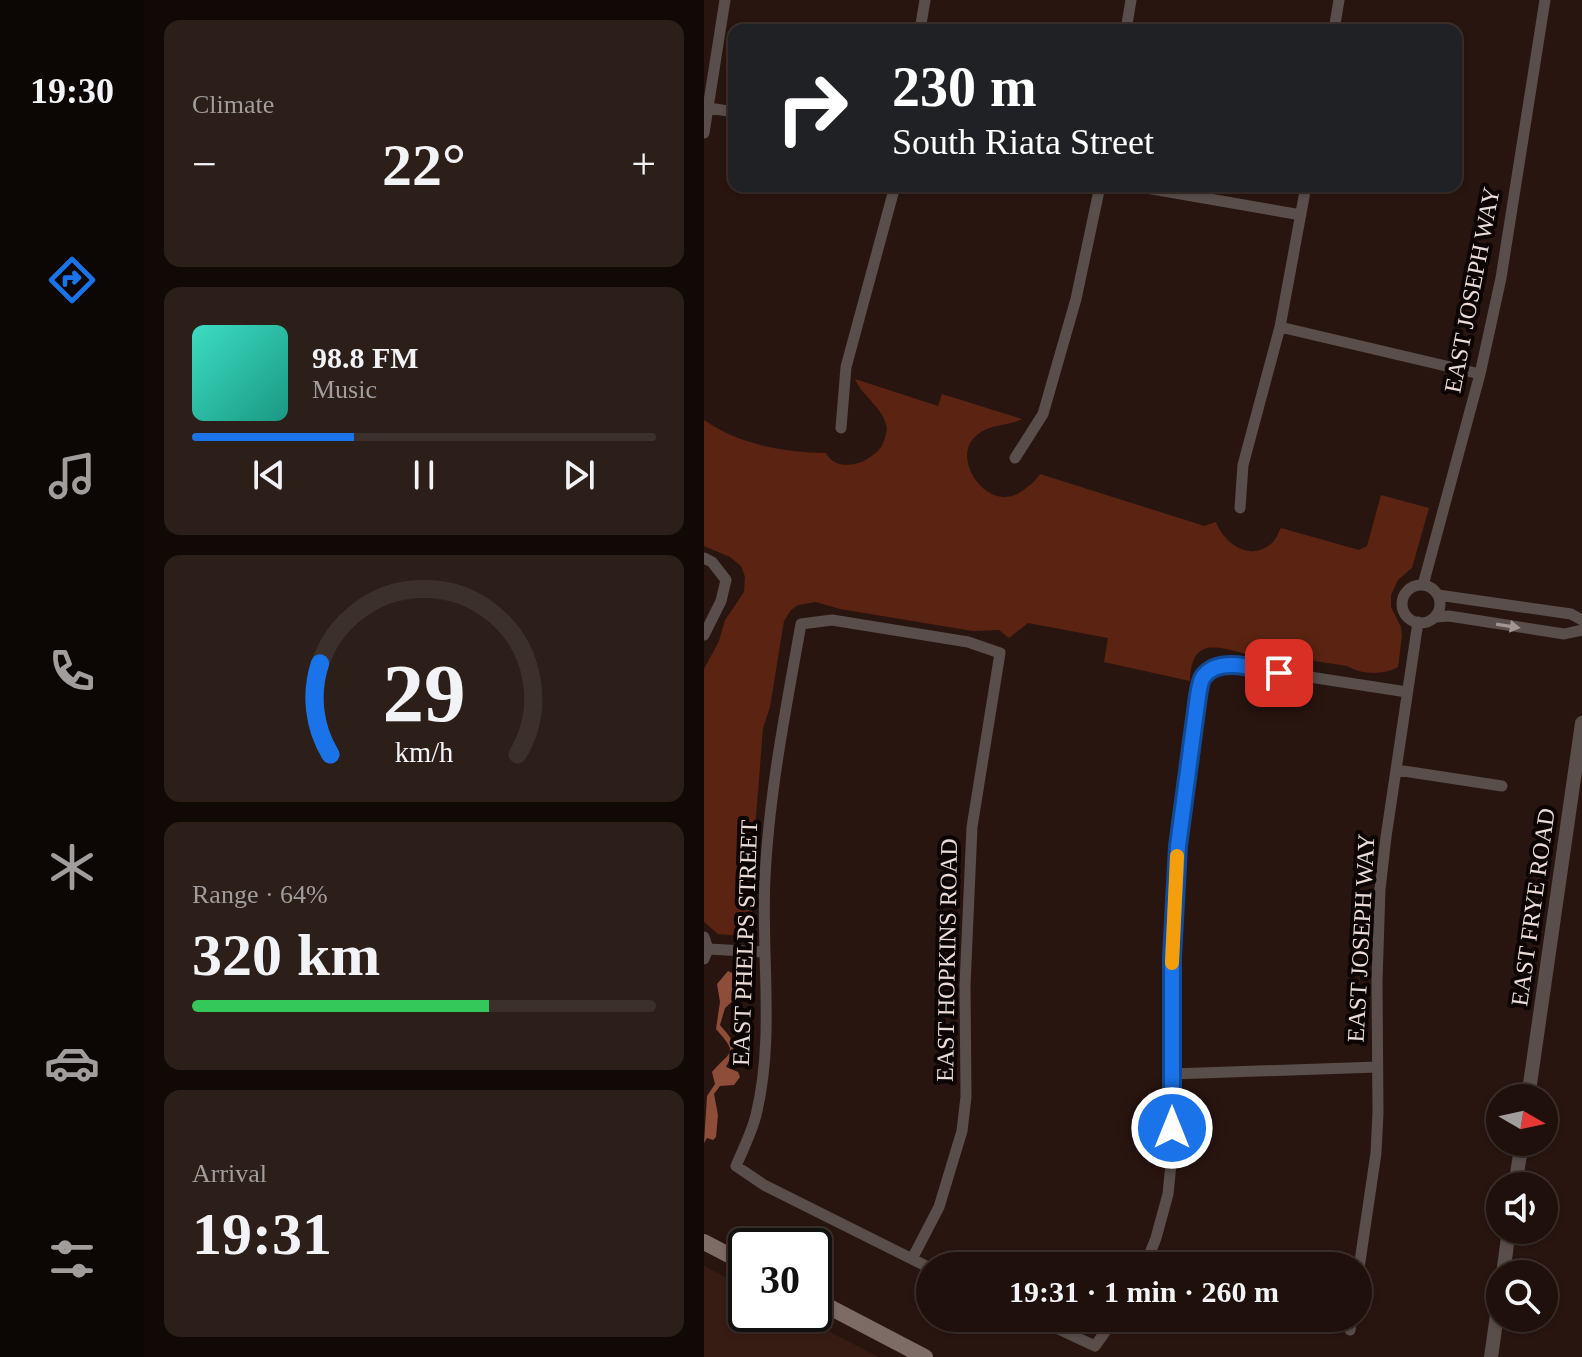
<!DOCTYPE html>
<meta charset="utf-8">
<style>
body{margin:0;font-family:"Times New Roman",serif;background:#2c1e19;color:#f1f3f6;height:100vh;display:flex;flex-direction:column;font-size:30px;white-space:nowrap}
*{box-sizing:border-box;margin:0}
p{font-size:26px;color:#a19d9d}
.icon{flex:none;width:44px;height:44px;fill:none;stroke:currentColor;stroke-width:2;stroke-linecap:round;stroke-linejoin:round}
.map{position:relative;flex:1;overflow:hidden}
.drawer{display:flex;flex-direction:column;gap:20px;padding:20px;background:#110906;width:560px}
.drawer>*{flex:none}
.hud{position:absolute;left:24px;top:24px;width:734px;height:168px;border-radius:16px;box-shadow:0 2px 6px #0004,0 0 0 2px #3c302c;background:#202124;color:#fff;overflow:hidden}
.needle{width:52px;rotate:99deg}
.controls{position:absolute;left:782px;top:1084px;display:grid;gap:16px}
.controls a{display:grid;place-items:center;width:72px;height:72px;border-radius:50%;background:#1f100b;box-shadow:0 2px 6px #0004,0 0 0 2px #3c302c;font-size:40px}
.speed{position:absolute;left:24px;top:1228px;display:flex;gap:16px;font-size:40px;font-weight:700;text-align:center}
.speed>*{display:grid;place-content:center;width:104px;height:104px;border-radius:50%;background:#1f100b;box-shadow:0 2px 6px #0004,0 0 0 2px #3c302c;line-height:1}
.speed .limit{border:4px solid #111;border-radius:12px;background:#fff;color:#111}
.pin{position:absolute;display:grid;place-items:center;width:68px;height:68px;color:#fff;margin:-34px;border-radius:16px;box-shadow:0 4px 12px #0006}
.me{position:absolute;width:88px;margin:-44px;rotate:0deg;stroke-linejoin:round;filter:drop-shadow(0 0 6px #0008)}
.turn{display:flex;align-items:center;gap:28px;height:168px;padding:0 32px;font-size:36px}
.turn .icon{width:104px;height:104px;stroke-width:2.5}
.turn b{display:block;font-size:56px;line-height:68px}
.big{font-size:60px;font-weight:600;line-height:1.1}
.drawer .widget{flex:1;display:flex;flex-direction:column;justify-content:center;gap:12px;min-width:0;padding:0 28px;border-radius:16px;background:#2c1e19}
.drawer .dial{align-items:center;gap:0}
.dial svg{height:208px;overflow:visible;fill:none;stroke:#3c302c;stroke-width:7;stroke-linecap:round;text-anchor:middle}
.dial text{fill:#f1f3f6;stroke:none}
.song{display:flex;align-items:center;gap:24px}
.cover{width:96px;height:96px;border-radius:12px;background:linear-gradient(135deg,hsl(170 70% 55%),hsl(170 70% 35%))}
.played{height:8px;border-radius:4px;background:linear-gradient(90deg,#1a73e8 35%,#3c302c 35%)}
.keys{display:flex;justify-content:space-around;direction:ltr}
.heat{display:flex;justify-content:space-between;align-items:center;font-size:44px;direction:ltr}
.charge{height:12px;border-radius:6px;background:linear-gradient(90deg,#34c759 64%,#3c302c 0)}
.trip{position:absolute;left:212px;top:1252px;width:456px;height:80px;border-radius:40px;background:#1f100b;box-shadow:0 2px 6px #0004,0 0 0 2px #3c302c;font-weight:600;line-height:80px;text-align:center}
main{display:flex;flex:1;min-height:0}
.tabs{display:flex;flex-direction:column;width:144px;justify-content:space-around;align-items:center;background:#0c0604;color:#a19d9d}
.tabs .icon{width:56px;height:56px}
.tabs .active{color:#1a73e8}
.tabs b{font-size:36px;color:#f1f3f6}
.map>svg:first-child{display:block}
.built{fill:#371c14}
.green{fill:#5b2312}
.water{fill:#8e4d39}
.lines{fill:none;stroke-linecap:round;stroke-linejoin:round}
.minor{stroke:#594e4b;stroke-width:11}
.tertiary{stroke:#594e4b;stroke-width:14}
.secondary{stroke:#7d6b65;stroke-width:16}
.oneway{fill:#a29592}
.route-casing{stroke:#114b97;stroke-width:20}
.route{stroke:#1a73e8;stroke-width:14}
.slow{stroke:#f59e0b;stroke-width:14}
.labels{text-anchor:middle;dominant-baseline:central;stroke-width:8;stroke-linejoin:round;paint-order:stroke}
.street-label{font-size:24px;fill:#ebdcd8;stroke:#0c0403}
</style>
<main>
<nav class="tabs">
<b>19:30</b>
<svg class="icon active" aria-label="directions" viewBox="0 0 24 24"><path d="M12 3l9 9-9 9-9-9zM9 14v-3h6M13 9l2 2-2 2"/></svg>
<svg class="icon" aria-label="music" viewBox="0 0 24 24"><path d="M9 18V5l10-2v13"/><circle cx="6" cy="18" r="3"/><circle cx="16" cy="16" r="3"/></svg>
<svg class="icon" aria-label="phone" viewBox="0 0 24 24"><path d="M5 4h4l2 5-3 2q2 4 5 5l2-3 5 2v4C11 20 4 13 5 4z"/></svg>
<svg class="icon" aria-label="climate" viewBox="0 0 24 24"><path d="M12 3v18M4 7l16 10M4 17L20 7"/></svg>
<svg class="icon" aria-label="car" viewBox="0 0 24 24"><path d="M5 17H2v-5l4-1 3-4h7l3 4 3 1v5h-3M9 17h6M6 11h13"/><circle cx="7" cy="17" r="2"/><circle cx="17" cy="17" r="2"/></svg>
<svg class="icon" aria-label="filters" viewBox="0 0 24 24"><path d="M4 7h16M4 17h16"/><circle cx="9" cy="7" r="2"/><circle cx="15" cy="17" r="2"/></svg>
</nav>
<section class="drawer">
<div class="widget"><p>Climate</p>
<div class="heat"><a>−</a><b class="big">22°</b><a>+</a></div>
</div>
<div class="widget">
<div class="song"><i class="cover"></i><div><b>98.8 FM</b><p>Music</p></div></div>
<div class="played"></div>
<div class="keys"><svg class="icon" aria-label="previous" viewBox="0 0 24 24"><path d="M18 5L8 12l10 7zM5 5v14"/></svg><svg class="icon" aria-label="pause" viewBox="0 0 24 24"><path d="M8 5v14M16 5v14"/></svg><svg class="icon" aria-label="next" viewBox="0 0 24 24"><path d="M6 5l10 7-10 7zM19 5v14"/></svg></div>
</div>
<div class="widget dial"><svg viewBox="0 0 100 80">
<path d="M14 69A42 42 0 1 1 86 69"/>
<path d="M14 69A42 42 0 0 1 10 34" stroke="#1a73e8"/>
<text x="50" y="56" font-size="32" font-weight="700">29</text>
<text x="50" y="72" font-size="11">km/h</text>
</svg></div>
<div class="widget"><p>Range · 64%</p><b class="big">320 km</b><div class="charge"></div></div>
<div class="widget"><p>Arrival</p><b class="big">19:31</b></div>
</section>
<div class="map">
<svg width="878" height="1357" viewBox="0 0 878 1357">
<rect width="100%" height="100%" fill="#29150f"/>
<path class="built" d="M0,1266L42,1288V1314H90L175,1357H0Z"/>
<path class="green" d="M151,379L234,406L238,394L318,419C303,427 287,423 272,436C245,458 285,516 318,491C325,486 331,482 336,474L491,523L500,526L512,522C520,543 545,562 567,544C572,540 574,533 577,528L655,550L663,546L677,495L725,508L708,568L694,580L687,595V607L697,627L698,635L694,667C680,675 658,675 643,666L564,654C540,664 487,619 486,681L400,662L404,638L324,623L305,638L295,630L269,631L136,609L112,602L94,605L87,610L80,621L66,707L59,728L52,817L47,844L50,879L47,928L38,936L14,934L0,922V669L15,641L21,620L40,592L41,577L37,566L26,557L0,546V420C36,445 79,452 122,453C133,474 165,464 177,447C180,442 182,435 183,429C180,407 159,398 151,379Z"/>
<path class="water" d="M24,971L32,975L28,987L32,998L21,1008L16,1025C31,1043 34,1043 22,1067L34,1072L36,1077L30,1085L16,1086L10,1094L14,1115L12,1137L9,1140L3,1138L0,1143L3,1096L11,1084L8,1072C27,1050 35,1055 12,1029L16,1002L13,984Z"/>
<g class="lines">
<path class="minor" d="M216,30L221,0
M422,30L427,0
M630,30L635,0
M5,108L30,112
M0,133L21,0
M431,186L597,215
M576,327L776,374
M137,428L142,367L191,186
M311,458L339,414L372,299L396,186
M536,508L539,465L576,327L602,186
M0,558L8,562L22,580L17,601L0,635
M719,585L776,374L797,278L841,0
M698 604a19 19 0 1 1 38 0a19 19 0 1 1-38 0Z
M734,595L867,614L878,620
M731,617L745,616L860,634L878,630
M693,770L798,786
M0,937L4,949L0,959
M4,949L59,952
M468,1074L673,1067
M208,1259L235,1207L258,1131L262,1097L261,985L268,827L296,653L264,642L128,620L97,624C82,708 65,793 61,878C57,956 71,1038 52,1115C48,1132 39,1149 32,1166L60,1185L226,1268
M441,1266L452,1238L464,1194L468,1154V957L474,846L498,677L513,665L534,666L703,692
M654,1275L672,1153L674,1112L673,981L676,889L682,837L714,622
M331,1318L391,1346L411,1318
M646,1330L648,1318"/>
<path class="tertiary" d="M824,1098L878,723
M811,1186L818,1142
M799,1274L805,1230
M787,1357L796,1294"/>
<path class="secondary" d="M0,1242L42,1264
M110,1299L221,1357"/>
</g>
<defs><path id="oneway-solid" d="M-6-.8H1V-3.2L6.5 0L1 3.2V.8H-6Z" transform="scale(2)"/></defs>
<use class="oneway" href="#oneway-solid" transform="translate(804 626) rotate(9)"/>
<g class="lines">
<g class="route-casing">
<path id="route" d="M468,1128V957L474,846L494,696C495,691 496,681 499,677C514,655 553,669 575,673"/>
</g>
<use href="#route" class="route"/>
<path class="slow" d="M468,963L473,856"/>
</g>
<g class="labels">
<g class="street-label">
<text transform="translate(768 290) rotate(-79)">EAST JOSEPH WAY</text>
<text transform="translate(829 907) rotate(-82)">EAST FRYE ROAD</text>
<text transform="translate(657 938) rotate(-87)">EAST JOSEPH WAY</text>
<text transform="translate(41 943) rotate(-88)">EAST PHELPS STREET</text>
<text transform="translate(243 960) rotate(-89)">EAST HOPKINS ROAD</text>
</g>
</g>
</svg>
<div class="controls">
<a><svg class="needle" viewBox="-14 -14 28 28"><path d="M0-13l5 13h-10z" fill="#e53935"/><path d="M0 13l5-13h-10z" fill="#a19d9d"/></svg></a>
<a><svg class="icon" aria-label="sound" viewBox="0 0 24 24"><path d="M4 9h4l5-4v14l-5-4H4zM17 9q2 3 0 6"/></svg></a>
<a><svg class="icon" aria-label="search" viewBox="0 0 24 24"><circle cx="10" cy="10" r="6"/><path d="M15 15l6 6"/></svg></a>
</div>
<div class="speed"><div class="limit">30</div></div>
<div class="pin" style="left:575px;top:673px;background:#d93025"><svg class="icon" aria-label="arrive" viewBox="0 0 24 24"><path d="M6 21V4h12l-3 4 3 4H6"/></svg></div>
<svg class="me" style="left:468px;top:1128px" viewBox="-20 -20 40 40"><circle r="17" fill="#1a73e8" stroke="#fff" stroke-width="3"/><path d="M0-11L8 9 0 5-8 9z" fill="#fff"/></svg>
<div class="trip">19:31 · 1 min · 260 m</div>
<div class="hud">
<div class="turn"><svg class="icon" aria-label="right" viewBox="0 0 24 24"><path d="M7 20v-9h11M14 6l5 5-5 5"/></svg><div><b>230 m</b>South Riata Street</div></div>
</div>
</div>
</main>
